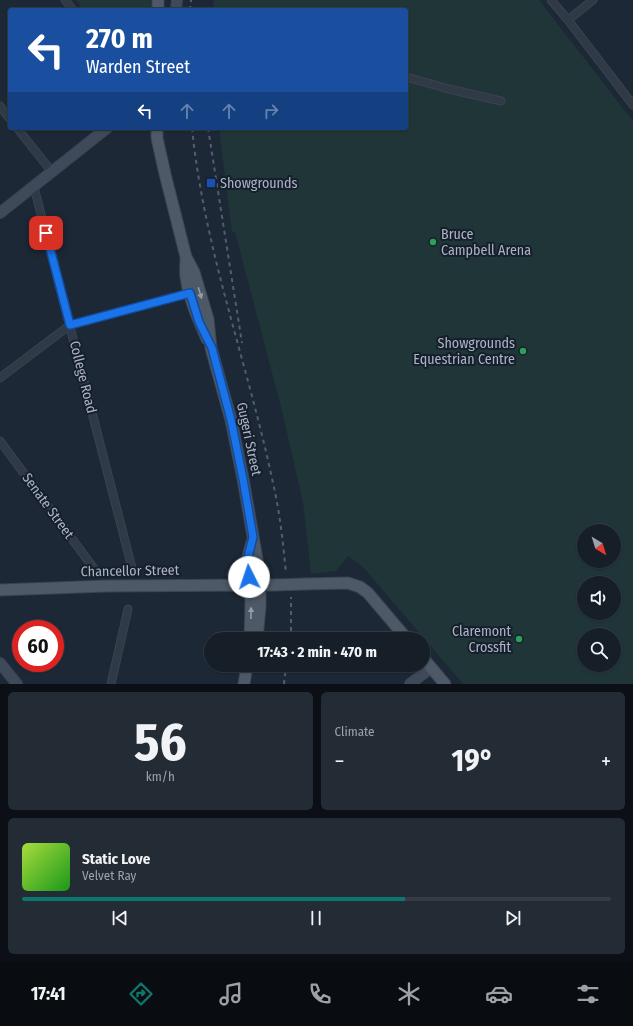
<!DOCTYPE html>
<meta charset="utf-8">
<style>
body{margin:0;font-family:"Fira Sans Condensed",sans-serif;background:#232b34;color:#f1f3f6;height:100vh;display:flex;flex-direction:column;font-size:15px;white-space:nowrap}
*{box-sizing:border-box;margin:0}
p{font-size:13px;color:#9ea2a8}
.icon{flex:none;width:22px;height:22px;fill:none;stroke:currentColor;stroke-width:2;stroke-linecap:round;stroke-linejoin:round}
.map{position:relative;height:684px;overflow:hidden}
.sheet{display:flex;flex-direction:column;gap:8px;padding:8px;background:#0c1016;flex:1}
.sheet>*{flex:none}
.top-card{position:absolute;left:8px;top:8px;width:400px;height:122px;border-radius:4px;box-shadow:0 1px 3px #0004,0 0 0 1px #353c45;background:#1a4fa0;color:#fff;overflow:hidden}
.needle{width:26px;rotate:142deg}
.controls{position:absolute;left:577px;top:524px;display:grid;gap:8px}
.controls a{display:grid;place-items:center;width:44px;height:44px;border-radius:50%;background:#161e28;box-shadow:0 1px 3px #0004,0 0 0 1px #353c45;font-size:20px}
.speed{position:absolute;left:12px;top:620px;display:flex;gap:8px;font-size:20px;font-weight:700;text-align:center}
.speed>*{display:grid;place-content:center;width:52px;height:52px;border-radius:50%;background:#161e28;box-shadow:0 1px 3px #0004,0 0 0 1px #353c45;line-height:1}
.speed .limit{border:6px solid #d22;background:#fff;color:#111}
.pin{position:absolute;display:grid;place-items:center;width:34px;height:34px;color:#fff;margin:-17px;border-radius:8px;box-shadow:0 2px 6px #0006}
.me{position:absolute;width:44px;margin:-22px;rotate:356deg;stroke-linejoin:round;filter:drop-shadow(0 0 3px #0008)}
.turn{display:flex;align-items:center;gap:14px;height:84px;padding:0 12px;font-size:18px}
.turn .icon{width:52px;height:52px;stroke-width:2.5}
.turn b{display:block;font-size:28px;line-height:34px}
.lanes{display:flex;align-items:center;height:38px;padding:0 12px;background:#0003;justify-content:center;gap:20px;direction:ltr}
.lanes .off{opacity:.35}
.big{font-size:30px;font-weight:700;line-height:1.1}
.sheet .card{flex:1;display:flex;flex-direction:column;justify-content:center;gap:6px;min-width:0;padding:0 14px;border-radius:6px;background:#232b34}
.sheet .dial{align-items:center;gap:0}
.dial b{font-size:52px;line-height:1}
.song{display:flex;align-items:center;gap:12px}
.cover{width:48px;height:48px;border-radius:6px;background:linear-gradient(135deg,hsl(80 70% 55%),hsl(120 70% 35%))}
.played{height:4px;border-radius:2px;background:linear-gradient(90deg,#0f766e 65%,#353c45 65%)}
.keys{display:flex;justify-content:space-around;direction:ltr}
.heat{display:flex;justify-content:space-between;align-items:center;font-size:22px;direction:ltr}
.sheet .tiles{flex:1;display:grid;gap:8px;grid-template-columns:1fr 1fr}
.card:last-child{grid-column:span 2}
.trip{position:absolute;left:204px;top:632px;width:226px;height:40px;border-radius:20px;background:#161e28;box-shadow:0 1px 3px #0004,0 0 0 1px #353c45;font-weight:700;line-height:40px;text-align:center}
.menu{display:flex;height:64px;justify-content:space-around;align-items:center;background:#090c10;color:#9ea2a8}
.menu .icon{width:28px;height:28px}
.menu .current{color:#0f766e}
.menu b{font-size:18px;color:#f1f3f6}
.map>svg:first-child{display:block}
.green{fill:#1f3537;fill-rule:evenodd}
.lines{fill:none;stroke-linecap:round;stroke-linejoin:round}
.street-casing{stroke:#3a4350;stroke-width:9}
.secondary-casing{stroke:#3a4350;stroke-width:12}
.primary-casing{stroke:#3a4350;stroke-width:13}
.street{stroke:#303a47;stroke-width:7}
.secondary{stroke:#3e495a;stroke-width:10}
.primary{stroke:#4e5967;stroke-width:11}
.rail{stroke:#525e6f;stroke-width:2;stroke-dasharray:4 4;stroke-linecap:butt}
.primary-bridge-casing{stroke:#3a4350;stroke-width:13;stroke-linecap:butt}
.primary-bridge{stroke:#4e5967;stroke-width:11}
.oneway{fill:#939dae}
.route-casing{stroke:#114b97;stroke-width:10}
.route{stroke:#1a73e8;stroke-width:7}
.transit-dot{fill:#1a4fb4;stroke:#161f2b;stroke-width:1.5}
.leisure-dot{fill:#2e9e5b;stroke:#161f2b;stroke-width:1.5}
.labels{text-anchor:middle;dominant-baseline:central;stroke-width:4;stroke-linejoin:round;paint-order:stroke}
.poi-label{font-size:14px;fill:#aab4c5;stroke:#161f2b;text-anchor:start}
.street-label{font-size:14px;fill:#aab4c5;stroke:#161f2b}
</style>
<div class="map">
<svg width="633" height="684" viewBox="0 0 633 684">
<rect width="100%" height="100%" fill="#1d2836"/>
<path class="green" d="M76,0H152L151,10H84Z
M214,0H539L633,121V684H463L369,574L365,569L348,556L336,571L311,574L303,502L282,411L235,232H232L219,128H406V10H213ZM584,531H614V561H584ZM584,583H614V613H584ZM584,635H614V665H584Z"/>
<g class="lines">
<g class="street-casing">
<path id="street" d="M65,0L73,10
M551,0L568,20L633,105
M568,20L593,0
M406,77L449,89L501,101
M0,106L10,119
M17,128L52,172
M34,187L132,568
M0,378L70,325L190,293
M0,441L95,570
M111,684L128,609"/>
</g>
<g class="secondary-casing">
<path id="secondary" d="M176,10L177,0
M0,213L107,128
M0,663L17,684
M410,684L431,668"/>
</g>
<g class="primary-casing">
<path id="primary" d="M158,10V0
M157,128V138L165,174L186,257L194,272L208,319L211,348L231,420L243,479L257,559L260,586V607L257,639
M186,258C186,264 185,271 186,277C189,298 198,319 207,339
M305,584L348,583L360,587L368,593L407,639
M0,590L107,586L275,585
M250,639L251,603L248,557L252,542
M423,658L445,684
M244,684L247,665"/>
</g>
<use href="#street" class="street"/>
<use href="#secondary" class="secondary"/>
<use href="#primary" class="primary"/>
<path class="rail" d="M190,10L191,0
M192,128C204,249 248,364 273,483C280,513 283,543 286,573
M208,128L242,343
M291,639V597
M284,684L286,665"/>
<g class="primary-bridge-casing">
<path id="primary-bridge" d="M275,585L305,584"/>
</g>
<use href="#primary-bridge" class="primary-bridge"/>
</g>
<defs><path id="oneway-solid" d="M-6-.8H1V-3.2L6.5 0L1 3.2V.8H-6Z"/></defs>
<g class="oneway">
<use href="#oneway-solid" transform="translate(200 293) rotate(73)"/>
<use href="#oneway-solid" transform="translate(251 613) rotate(-89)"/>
</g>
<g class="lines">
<g class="route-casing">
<path id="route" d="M46,233L70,325L190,293L199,322L212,348L231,420L243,479L253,537L248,557L249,577"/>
</g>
<use href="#route" class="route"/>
</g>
<rect class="transit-dot" x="206" y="178" width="10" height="10" rx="2"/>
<g class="leisure-dot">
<circle cx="433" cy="242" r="4"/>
<circle cx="523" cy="351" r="4"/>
<circle cx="519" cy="639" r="4"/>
</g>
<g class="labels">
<g class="poi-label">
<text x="220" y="183">Showgrounds</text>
<text x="441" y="234">Bruce<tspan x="441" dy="16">Campbell Arena</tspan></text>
<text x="515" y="343" text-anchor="end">Showgrounds<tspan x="515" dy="16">Equestrian Centre</tspan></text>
<text x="511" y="631" text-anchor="end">Claremont<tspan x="511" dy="16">Crossfit</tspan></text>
</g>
<g class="street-label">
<text transform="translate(83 377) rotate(76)">College Road</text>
<text transform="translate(249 439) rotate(78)">Gugeri Street</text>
<text transform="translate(48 506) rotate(54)">Senate Street</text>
<text transform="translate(130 571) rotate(-1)">Chancellor Street</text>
</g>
</g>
</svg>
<div class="controls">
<a><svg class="needle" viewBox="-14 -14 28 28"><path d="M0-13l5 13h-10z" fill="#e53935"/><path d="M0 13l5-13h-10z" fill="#9ea2a8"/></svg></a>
<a><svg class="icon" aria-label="sound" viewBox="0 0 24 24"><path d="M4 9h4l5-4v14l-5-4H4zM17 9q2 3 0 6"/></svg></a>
<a><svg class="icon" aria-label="search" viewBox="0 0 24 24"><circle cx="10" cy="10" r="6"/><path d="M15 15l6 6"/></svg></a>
</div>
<div class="speed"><div class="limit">60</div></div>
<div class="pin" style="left:46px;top:233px;background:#d93025"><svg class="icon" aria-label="arrive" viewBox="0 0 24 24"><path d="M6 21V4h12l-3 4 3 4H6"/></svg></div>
<svg class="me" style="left:249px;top:577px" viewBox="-20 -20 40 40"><circle r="19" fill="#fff"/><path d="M0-13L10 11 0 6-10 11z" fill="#1a73e8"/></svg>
<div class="trip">17:43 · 2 min · 470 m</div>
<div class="top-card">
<div class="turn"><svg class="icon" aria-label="left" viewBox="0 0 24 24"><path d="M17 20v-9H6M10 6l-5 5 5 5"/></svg><div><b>270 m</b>Warden Street</div></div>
<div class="lanes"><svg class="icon" aria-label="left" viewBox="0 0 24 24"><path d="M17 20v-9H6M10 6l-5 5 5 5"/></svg><svg class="icon off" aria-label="ahead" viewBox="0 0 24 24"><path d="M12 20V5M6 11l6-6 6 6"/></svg><svg class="icon off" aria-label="ahead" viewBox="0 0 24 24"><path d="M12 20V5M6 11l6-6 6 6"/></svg><svg class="icon off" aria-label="right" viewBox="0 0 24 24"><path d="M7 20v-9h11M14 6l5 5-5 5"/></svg></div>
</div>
</div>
<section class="sheet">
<div class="tiles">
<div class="card dial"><b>56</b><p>km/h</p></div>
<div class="card"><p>Climate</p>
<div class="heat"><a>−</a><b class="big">19°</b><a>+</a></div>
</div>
<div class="card">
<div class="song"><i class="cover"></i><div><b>Static Love</b><p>Velvet Ray</p></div></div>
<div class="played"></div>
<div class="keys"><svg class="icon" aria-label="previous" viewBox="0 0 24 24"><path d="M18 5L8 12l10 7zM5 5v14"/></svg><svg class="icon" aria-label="pause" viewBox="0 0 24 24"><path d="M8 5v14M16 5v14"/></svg><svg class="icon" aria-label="next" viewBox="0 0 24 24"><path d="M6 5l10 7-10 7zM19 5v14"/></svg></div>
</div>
</div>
</section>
<nav class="menu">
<b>17:41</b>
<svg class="icon current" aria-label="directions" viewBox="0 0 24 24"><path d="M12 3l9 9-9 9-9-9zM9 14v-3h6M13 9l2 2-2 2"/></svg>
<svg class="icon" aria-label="music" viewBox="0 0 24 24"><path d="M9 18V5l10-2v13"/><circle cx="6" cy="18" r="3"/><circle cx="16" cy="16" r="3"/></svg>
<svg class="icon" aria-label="phone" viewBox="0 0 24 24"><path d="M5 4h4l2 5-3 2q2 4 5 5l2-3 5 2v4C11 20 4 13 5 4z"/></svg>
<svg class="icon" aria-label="climate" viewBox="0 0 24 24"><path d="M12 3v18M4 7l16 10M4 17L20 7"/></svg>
<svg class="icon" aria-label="car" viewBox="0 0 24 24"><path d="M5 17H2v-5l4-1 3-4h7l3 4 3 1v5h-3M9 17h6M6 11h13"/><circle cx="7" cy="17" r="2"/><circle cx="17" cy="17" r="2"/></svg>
<svg class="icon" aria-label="filters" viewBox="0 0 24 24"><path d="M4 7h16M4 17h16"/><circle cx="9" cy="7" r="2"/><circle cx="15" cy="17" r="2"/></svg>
</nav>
